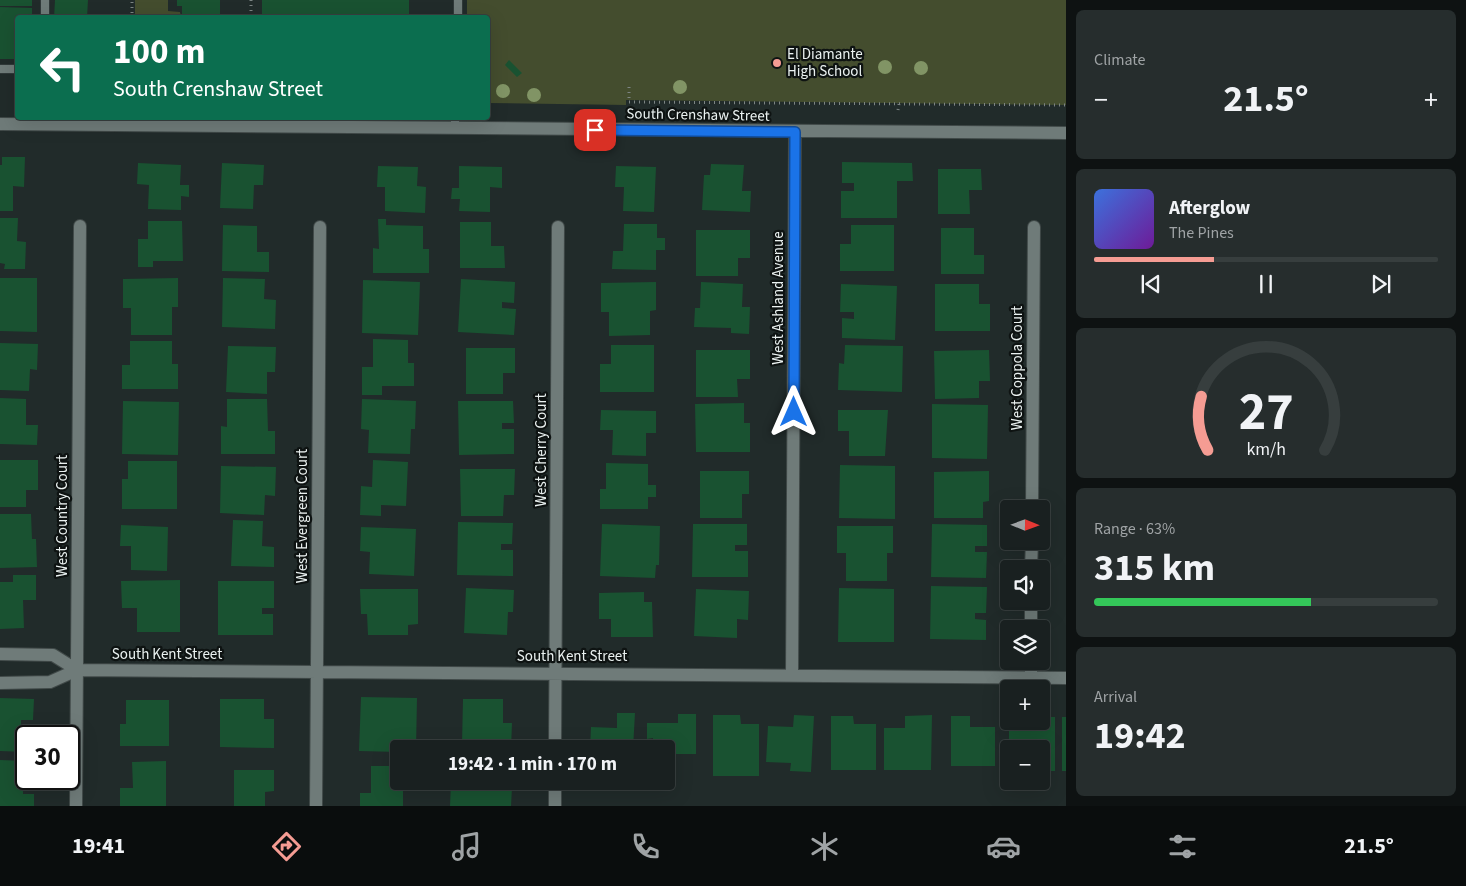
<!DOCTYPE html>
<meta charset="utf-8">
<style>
body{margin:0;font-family:"Source Sans 3",sans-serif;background:#262d2d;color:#f1f3f6;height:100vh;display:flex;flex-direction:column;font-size:19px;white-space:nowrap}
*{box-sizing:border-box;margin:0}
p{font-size:16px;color:#9fa3a5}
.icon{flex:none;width:28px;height:28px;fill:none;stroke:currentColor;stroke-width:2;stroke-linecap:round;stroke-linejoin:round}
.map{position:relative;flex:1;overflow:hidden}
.drawer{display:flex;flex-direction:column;gap:10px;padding:10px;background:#0e1212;width:400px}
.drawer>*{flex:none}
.top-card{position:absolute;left:15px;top:15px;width:475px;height:105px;border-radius:5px;box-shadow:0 5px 20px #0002,0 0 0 1px #373e3e;background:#0b6e4f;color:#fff;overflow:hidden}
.needle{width:32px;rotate:91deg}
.controls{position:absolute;left:1000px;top:500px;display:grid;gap:10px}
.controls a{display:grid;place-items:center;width:50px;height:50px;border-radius:5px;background:#192020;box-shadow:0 5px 20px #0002,0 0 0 1px #373e3e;font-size:25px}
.speed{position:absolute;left:15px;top:725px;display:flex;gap:10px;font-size:25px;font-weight:700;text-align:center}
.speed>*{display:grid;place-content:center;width:65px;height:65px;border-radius:50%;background:#192020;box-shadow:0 5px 20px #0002,0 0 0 1px #373e3e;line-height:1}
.speed .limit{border:2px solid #111;border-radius:8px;background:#fff;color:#111}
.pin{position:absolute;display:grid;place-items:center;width:42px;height:42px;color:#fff;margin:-21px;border-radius:10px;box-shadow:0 2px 8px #0006}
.me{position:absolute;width:55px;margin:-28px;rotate:0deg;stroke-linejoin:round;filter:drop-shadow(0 0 4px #0008)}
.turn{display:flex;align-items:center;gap:18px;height:105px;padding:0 15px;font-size:22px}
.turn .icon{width:65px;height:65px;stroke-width:2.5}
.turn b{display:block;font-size:35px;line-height:42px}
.big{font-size:38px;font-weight:700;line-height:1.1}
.drawer .tile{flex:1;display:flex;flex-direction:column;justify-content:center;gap:8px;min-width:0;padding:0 18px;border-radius:8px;background:#262d2d}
.drawer .dial{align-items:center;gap:0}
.dial svg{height:130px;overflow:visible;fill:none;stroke:#373e3e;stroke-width:7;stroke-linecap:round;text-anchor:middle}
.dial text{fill:#f1f3f6;stroke:none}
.song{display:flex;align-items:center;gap:15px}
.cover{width:60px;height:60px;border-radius:8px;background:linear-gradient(135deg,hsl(220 70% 55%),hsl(280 70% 35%))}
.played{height:5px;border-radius:2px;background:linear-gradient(90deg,#f59c93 35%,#373e3e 35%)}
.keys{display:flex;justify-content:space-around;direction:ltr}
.heat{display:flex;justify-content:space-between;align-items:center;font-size:28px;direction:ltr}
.charge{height:8px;border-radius:4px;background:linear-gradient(90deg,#34c759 63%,#373e3e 0)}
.trip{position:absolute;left:390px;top:740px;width:285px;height:50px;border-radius:5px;background:#192020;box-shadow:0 5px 20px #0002,0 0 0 1px #373e3e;font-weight:700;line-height:50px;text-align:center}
.menu{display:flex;height:80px;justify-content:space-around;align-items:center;background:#0a0d0d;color:#9fa3a5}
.menu .icon{width:35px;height:35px}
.menu .on{color:#f59c93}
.menu b{font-size:22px;color:#f1f3f6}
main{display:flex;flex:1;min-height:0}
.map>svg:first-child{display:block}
.green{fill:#444d2e}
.building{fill:#195231}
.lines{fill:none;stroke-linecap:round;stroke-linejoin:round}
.lane-casing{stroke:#404948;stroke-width:9}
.street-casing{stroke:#404948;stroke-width:14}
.path{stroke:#7d8584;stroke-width:3;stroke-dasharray:1 4;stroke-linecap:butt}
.lane{stroke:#6f7b79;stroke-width:8}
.street{stroke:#6f7b79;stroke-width:12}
.tree{fill:#819465}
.route-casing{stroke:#114b97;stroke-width:12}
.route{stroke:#1a73e8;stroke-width:9}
.poi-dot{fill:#f59c93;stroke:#0e1312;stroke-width:2}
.labels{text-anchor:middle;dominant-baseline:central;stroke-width:4.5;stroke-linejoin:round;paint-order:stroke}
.poi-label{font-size:15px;fill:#ebf2f1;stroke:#0e1312;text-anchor:start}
.street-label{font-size:15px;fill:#ebf2f1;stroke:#0e1312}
</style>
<main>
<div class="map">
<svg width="1066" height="806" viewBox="0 0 1066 806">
<rect width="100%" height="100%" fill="#212b2a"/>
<path class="green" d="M135,0H168V11L180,12L181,17H135Z
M467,0H1066V105L626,100V105L488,103V18H467Z"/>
<path class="building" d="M0,0H32V6H0Z
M55,0H88L87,18H54Z
M177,0H220V18H182V6H177Z
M262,0H409V18H262Z
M0,7L32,8V18H18V59H0Z
M509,60L522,73L517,77L505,65Z
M2,157H25L24,187L13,186V211H0V165H2Z
M842,162L912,163L913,181H897V218H841V191H854V183H842Z
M138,163L181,165L180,185H189V197L181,196V210L148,209L149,185L137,184Z
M222,163L264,165L263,185H254L253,209L220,208Z
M711,164L744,165L742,191H751L750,212L702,210L704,175H710Z
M378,166L418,167L417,186L426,187L425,213L385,211V187H377Z
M459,166L502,167V188L490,187V212L459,211L460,199H451L452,188H459Z
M616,166L656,167L654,212L623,211L624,187H615Z
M938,169H981L982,190H969L970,214H938Z
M0,218H18L17,241L26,242L25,269H4L5,264L0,263Z
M378,219H386V225L423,226V249H429V273H373V248L379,249Z
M148,221H182L183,261H153V267H138V239H148Z
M460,222H491V246H504L505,268H460Z
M624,224H657V238H665V250H656V270L612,269L613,251H623Z
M223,225L257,226V252H269V272L222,271Z
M851,225H894V271H840V244H851Z
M941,228H974V255H984V274H941Z
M696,230H750V258H738V276H696Z
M0,278H37V332L0,331Z
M178,278V307H172V335H131V308H123V279Z
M223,278L265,279L264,299L276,300L275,329L222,327Z
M461,279L515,282L514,303L502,302V308L516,309L514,335L458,332Z
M363,280L420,282L418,335L362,333Z
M656,282V310L650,311V335L609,336V312H601V283Z
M701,282L743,284L742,307H750L749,334L731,333V328L694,327L695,308H700Z
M841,284L897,286L895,340L842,338V318L854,319V312H840Z
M935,284H979V304H990V331H935Z
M373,339L408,340V363H414V386H382V395H362V367H373Z
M130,341H172V364H178V389H122V365H130Z
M0,343L38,344L37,370L30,369L29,391L0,390Z
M611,345H654V392H600V364H611Z
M845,345L903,346L902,392L838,390L839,363L844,364Z
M228,346L276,347L275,372H267V394L226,392Z
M466,348H515V373H503V394H466Z
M696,350H750V379H737L738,397H696Z
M989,350L990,381H979V398L935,399L934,351Z
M0,398L26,399V425H38L37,445L0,444Z
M227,399H267L268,431H275V454H221V426L227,427Z
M362,399L416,401L415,429H411L410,454L368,453L369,430L361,429Z
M123,401L179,402L178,455L122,454Z
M458,401H513L514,423H502V429H514V454L459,455Z
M744,403V423H750V452H696L695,404Z
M932,404L988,405L987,459L932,458Z
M601,410L656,411V433H646V456L612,455L613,430H600Z
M838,410H888L885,456H849V431H838Z
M0,460H38V490H26V507H0Z
M373,460L408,462L406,506L381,505V516L360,515L361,486L372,487Z
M128,461H177V509H122V479H128Z
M606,463L648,464V485H656V497H648V509H600V489H606Z
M840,465L895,466V519L839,518Z
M221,466L276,467L275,496L265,495L264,515L220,513Z
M460,469H515L514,495H504L503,516H461Z
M700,471H749V494H742V518H700Z
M989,471V501L983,502V518H934V472Z
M0,514H31L32,539H36L37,567L0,568Z
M233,520L263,521L262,546L274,547V567L231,566Z
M458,522L513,523L512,544H501V550H513V576L457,575Z
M602,524L660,526L659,565H656L655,578L600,576Z
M693,524H747V545H735V551H748V577H692Z
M932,524L987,525V546H975V552H987L986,578L931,577Z
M121,525L168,527L167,571L131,570V546H120Z
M837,526H893V553H887V581H846V553H837Z
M361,527L416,529L414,576L369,574L370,552L360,551Z
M13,575H36V600H23L24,628L0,629V582H13Z
M180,580V632H137V608H122L121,581Z
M218,581H274V608H262V614H273V635H218Z
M931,586L987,587L986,613H975V619L986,620V640L930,639Z
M466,588L514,590L513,612H508L507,635L464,633Z
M839,588L894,589V642H838Z
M360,589H418V624L408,625V635H368L367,614H361Z
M696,589L749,591L748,620L737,619V638L694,636Z
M644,592V602H652L653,637H611V619H599V593Z
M361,697L417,698L416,749H399V752L359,751Z
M0,698L34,699L33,720H21V726H34L33,736H26V752L0,751Z
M220,699H264V719H274V748L220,747Z
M463,699H503V723H512L511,749H492V745L462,744Z
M126,700H169V746H120V724H126Z
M617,713H635L633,749H590L591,727L617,728Z
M678,714H696V754H670L669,762H666V749H653V738L647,739V723H678Z
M713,715H740L741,724H759V776H713Z
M794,715L814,716L811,772L790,771L791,763L766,762L768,726L793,727Z
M932,715L931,770H884V728H905V716Z
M831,716H853L854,724H876V770H831Z
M951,716H970V727H995V766H951Z
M1041,717H1055V771H1041V749H1009V722L1041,721Z
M1062,717H1066V771H1062Z
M0,760L26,761V779H34V789H23V794H34V806H0Z
M166,761V806H120V788H133L132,762Z
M371,766H399V781H403V806H360V793H371Z
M234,770H274V791L265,792V806H234Z
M451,781H501L500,788H512L511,806H450Z"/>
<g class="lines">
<g class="lane-casing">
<path id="lane" d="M45,18V0
M458,18V0
M0,69H18
M455,128V118"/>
</g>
<g class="street-casing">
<path id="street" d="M0,124L1066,133
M1032,509L1034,227
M1031,569L1032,541
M1031,629V601
M0,654L53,655L77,670
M792,674L795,132
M1031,678V661
M0,683L50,682L77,670L1066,678
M555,749L558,227
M76,806L80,226
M316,806L320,227
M555,806V781"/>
</g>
<path class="path" d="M251,0V18
M132,18V0
M629,87V102L1066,105
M898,110L899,104"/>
<use href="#lane" class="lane"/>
<use href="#street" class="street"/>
</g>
<g class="tree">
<circle cx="885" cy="67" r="7"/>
<circle cx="921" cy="68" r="7"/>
<circle cx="680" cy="87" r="7"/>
<circle cx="503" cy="91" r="7"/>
<circle cx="534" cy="95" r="7"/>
</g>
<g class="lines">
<g class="route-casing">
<path id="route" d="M595,130L795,132L794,412"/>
</g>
<use href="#route" class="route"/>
</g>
<circle class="poi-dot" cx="777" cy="63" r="5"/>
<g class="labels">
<g class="poi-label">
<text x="787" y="54">El Diamante<tspan x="787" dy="17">High School</tspan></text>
</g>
<g class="street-label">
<text transform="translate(698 115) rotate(1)">South Crenshaw Street</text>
<text transform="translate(778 298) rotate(-90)">West Ashland Avenue</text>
<text transform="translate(1017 368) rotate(-90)">West Coppola Court</text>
<text transform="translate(541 450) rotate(-90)">West Cherry Court</text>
<text transform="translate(62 516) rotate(-90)">West Country Court</text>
<text transform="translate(302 516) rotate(-90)">West Evergreen Court</text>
<text x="167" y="654">South Kent Street</text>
<text x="572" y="656">South Kent Street</text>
</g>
</g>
</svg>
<div class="controls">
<a><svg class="needle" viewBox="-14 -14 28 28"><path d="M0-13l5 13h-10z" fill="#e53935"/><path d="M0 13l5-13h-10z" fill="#9fa3a5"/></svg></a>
<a><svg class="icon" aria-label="sound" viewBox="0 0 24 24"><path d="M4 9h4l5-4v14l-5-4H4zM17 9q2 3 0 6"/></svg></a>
<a><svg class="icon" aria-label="layers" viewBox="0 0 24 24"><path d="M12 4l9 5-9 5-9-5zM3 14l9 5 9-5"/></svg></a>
<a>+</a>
<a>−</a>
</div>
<div class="speed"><div class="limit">30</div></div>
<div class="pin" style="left:595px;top:130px;background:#d93025"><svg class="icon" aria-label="arrive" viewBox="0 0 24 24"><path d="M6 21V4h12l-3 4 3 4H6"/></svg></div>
<svg class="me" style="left:794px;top:412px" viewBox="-20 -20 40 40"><path d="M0-17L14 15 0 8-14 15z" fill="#1a73e8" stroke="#fff" stroke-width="4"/></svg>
<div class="trip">19:42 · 1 min · 170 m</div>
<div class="top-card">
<div class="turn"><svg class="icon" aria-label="left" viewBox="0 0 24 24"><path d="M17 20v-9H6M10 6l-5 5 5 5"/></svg><div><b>100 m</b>South Crenshaw Street</div></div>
</div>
</div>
<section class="drawer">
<div class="tile"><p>Climate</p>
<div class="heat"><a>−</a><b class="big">21.5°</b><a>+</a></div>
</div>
<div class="tile">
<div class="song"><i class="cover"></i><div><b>Afterglow</b><p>The Pines</p></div></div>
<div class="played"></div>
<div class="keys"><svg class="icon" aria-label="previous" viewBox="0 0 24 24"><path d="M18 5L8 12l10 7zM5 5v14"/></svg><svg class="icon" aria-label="pause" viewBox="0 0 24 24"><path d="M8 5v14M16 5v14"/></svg><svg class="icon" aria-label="next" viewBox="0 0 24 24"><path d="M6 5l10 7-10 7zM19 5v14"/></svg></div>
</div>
<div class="tile dial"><svg viewBox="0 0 100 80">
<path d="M14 69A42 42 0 1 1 86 69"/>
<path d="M14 69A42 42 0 0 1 10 36" stroke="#f59c93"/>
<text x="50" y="56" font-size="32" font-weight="700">27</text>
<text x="50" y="72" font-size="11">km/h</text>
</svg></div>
<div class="tile"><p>Range · 63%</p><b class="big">315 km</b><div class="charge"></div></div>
<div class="tile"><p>Arrival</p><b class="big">19:42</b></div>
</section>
</main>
<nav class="menu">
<b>19:41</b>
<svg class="icon on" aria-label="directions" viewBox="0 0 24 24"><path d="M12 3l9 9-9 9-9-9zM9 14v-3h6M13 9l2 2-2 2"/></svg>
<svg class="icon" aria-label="music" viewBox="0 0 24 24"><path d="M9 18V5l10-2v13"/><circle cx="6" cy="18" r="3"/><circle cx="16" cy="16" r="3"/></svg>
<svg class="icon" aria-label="phone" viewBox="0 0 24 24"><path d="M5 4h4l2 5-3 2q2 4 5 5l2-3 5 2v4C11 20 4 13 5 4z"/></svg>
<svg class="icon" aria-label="climate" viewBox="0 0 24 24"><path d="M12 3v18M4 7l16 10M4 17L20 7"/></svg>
<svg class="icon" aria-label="car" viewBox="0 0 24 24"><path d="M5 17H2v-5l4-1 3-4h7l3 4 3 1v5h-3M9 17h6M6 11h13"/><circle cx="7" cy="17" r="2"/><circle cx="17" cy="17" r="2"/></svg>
<svg class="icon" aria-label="filters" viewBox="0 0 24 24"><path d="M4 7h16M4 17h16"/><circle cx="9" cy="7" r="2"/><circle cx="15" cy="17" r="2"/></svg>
<b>21.5°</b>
</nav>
